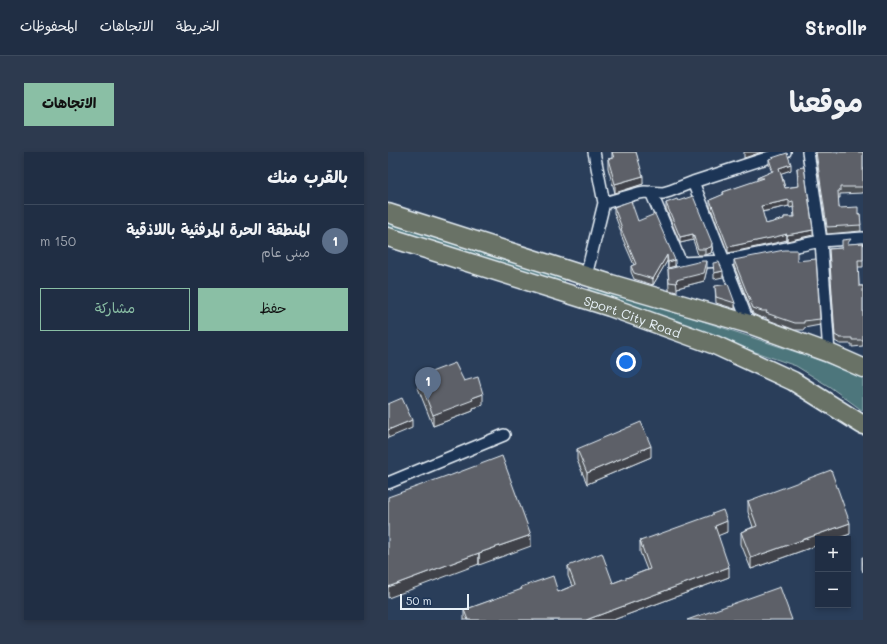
<!DOCTYPE html>
<html lang="ar">
<head>
<meta charset="utf-8">
<style>
  :root { --surface:#202e44; --page:#2d3a4f; --text:#f1f3f6; --muted:#a2a8b2; --line:#3d4a5d; --accent:#8abfa5 }
  body { margin:0; font-family:Mali,"Playpen Sans Arabic",sans-serif; background:var(--page); color:var(--text); direction:rtl }
  .controls { position:absolute; right:12px; bottom:12px; display:grid; overflow:hidden; border-radius:0px; box-shadow:0 2px 6px #0003 }
  .controls button { width:36px; height:36px; display:grid; place-items:center; padding:0; border:0; border-bottom:1px solid var(--line); background:var(--surface); color:var(--text); font:20px sans-serif }
  .scale { position:absolute; left:12px; bottom:10px; width:69px; box-sizing:border-box; padding-left:4px; border:2px solid #e8f1f8; border-top:0; font-size:11px; line-height:14px; white-space:nowrap; color:#e8f1f8; -webkit-text-stroke:3px #1d3557; paint-order:stroke }
  .you { position:absolute; left:238px; top:210px; width:14px; height:14px; margin:-10px; border:3px solid #fff; border-radius:50%; background:#1a73e8; box-shadow:0 0 0 6px #1a73e833 }
  .badge { display:grid; place-items:center; width:26px; height:26px; border-radius:50%; background:var(--accent); color:#fff; font-size:13px; font-weight:700 }
  .pin { position:absolute; translate:-50% -33px; filter:drop-shadow(0 1px 2px #0008) }
  .pin::after { content:''; position:absolute; top:21px; width:14px; height:12px; background:inherit; clip-path:polygon(0 0,100% 0,50% 100%) }
  .list { margin:0; padding:0; list-style:none }
  h2 { display:flex; justify-content:space-between; align-items:center; height:52px; margin:0; padding:0 16px; font-size:17px }
  h2 small { font-size:13px; font-weight:400; color:var(--muted) }
  .list li { display:grid; grid-template-columns:26px 1fr auto; gap:12px; align-items:center; box-sizing:border-box; height:72px; padding:0 16px; border-top:1px solid var(--line) }
  .list b { display:block; font-size:15px; white-space:nowrap }
  .list p { margin:0; font-size:13px; white-space:nowrap; color:var(--muted) }
  .list em { font-size:13px; font-style:normal; color:var(--muted) }
  .actions { display:flex; gap:8px; padding:12px 16px }
  .actions a { flex:1; padding:9px 0; border:1px solid var(--accent); border-radius:0px; text-align:center; font-size:14px; color:var(--accent) }
  .actions .main { background:var(--accent); color:#111 }
  .map { position:relative; flex:none; width:475px; height:468px; overflow:hidden; direction:ltr; border-radius:0px }
  header { display:flex; align-items:center; gap:24px; box-sizing:border-box; height:56px; padding:0 20px; background:var(--surface); border-bottom:1px solid var(--line) }
  header strong { font-size:19px }
  nav { display:flex; gap:22px; margin-inline-start:auto; font-size:14px }
  .intro { display:flex; align-items:center; justify-content:space-between; box-sizing:border-box; height:96px; padding:0 24px }
  h1 { margin:0; font-size:28px }
  .button { padding:10px 18px; border-radius:0px; background:var(--accent); color:#111; font-size:14px; font-weight:700 }
  main { display:flex; gap:24px; padding:0 24px }
  aside { flex:1; background:var(--surface); border-radius:0px; box-shadow:0 2px 6px #0003 }
  .map>svg:first-child { display:block }
  .green { fill:#4e767b; stroke:#9bb4ba }
  .lines { fill:none; stroke-linecap:round; stroke-linejoin:round }
  .minor-casing { stroke:#e8f1f8; stroke-width:14 }
  .primary-casing { stroke:#e8f1f8; stroke-width:21 }
  .minor { stroke:#1d3557; stroke-width:11 }
  .primary { stroke:#697266; stroke-width:18 }
  .wall { fill:#505359; stroke:#e8f1f8; fill-rule:evenodd }
  .shaded-wall { fill:#414348; stroke:#e8f1f8 }
  .building { fill:#5d6067; stroke:#e8f1f8; fill-rule:evenodd }
  .labels { text-anchor:middle; dominant-baseline:central; stroke-width:3.5; stroke-linejoin:round; paint-order:stroke }
  .street-label { font-size:13px; fill:#e8f1f8; stroke:#1d3557 }
</style>
</head>
<body>
<header>
<strong>Strollr</strong>
<nav><a>الخريطة</a><a>الاتجاهات</a><a>المحفوظات</a></nav>
</header>
<div class="intro"><h1>موقعنا</h1><a class="button">الاتجاهات</a></div>
<main>
<div class="map">
<svg width="475" height="468" viewBox="0 0 475 468">
  <rect width="100%" height="100%" fill="#2a3e5a"/>
  <filter id="ink" filterUnits="userSpaceOnUse"><feTurbulence type="fractalNoise" baseFrequency=".025" numOctaves="2"/><feDisplacementMap in="SourceGraphic" scale="8" xChannelSelector="R" yChannelSelector="G"/><feConvolveMatrix kernelMatrix="1 2 1 2 8 2 1 2 1" color-interpolation-filters="sRGB"/></filter>
  <g filter="url(#ink)">
    <!-- green -->
    <path class="green" d="M0 66 177 126V129L175 131 172 132 0 76Z
      M202 134H209L411 201 460 219 475 226V259L442 235 408 214 205 144C202 141 200 139 202 134Z"/>
    <g class="lines">
      <defs>
        <path id="minor" d="M420 0 433 89 441 201
          M305 30 361 172
          M263 40 293 111 336 109 433 89 475 86
          M216 51 251 41 257 40 275 41 282 39 305 30 397 0
          M198 124 216 51 206 0
          M0 331 116 283"/>
        <g id="primary">
          <path d="M0 61 198 124 223 132 361 172 441 201 475 216"/>
          <path id="s1" d="M0 85 222 155 327 193 405 229 475 273"/>
        </g>
      </defs>
      <!-- minor casing -->
      <use href="#minor" class="minor-casing"/>
      <!-- primary casing -->
      <use href="#primary" class="primary-casing"/>
      <!-- minor -->
      <use href="#minor" class="minor"/>
      <!-- primary -->
      <use href="#primary" class="primary"/>
    </g>
    <!-- wall -->
    <path class="wall" d="M224 0H248L255 32 227 41 220 16V7L224 6Z
      M427 0H475V41L452 42V46H450L451 56 472 62 473 79 439 82Z
      M381 7 403 18 393 21 397 36 410 34 409 16 425 83 399 89V88L387 91 340 101 322 54V48L335 43V40L369 29V26L384 20 381 13ZM401 54 402 56 405 55 406 65H396V67L378 72 374 60Z
      M290 49 324 97 323 101 317 103H310L305 88 292 91 278 57V51Z
      M226 55 250 69 287 114 280 116 279 109 265 133 246 127 243 120V114L246 113 233 83V80L226 61Z
      M475 91V115H470L471 134H475V194L464 195V192H452L447 189 441 97 454 96 463 92Z
      M346 108 409 109 432 167V173L416 176V178H407L378 167V165L374 166 365 162 346 114Z
      M280 117H319L316 129 289 136V140L281 138Z
      M327 134 347 151V157L328 151Z
      M30 225 76 229 95 253 85 256V259L45 274 30 236Z
      M189 297 263 305 199 332 189 308Z
      M360 349 462 382 448 387H430V393L363 417 353 392V380L365 375 360 360Z
      M339 380 330 383 341 425 225 468H76V458L133 438V435L170 440 184 434 180 424V414L225 431 259 418 252 400V389Z
      M474 405H475V420L474 417Z"/>
    <!-- shaded-wall -->
    <path class="shaded-wall" d="M356 0H374L356 6Z
      M403 12V18L391 22V16Z
      M255 24V32L227 41V32Z
      M401 48V54L373 60V54Z
      M425 78V83L399 89V83Z
      M305 82V88L292 91V85Z
      M399 82V88L387 91 340 101V95Z
      M324 91V97L323 101 317 103V97Z
      M279 103V109L265 133V127Z
      M287 108V114L280 116V110Z
      M319 109V117L316 129 289 136 288 128Z
      M335 119V125L326 127V121Z
      M95 242V253L85 256V259L45 274V263L84 246Z
      M24 268V276L0 286V278Z
      M263 294V305L199 332V321Z
      M339 369V380L327 385V374Z
      M462 371V382L448 387H430V393L363 417V406Z
      M143 383V394L91 413V401Z
      M91 401V412L0 446V435Z
      M341 415V425L225 468H198Z"/>
    <!-- building -->
    <path class="building" d="M224 0H248L255 24 227 32 220 7 226 6Z
      M428 0H475V35H452V39H450L451 56 470 55V62H472L473 73 439 75Z
      M399 1 403 12 391 16 397 36 411 34 409 16 416 15 425 78 399 83V82L387 85 340 95 322 48 336 42 335 40 376 26H369L385 19 381 7ZM401 48 402 50 405 49 407 65H396V67L378 72 373 54Z
      M305 44 324 91 323 95 317 97H310L305 82 292 85 278 51 289 47 290 49Z
      M243 49 250 69 267 62 287 108 280 110 279 103 265 127 246 121 243 114 248 112 233 77 234 76 226 55Z
      M463 87 459 92 475 91V108H470L471 134H475V188H464V186H452L447 183 441 97 454 96V88Z
      M396 98H409V109L428 107 432 167 416 169V171H407L378 161 379 159H374L365 156 346 108Z
      M314 109H319L316 121 288 128 289 131 281 130 280 117Z
      M331 110 335 119 326 121 325 111Z
      M340 132 347 151 328 145 327 134Z
      M67 211 76 229 90 225 95 242 84 246 85 248 45 263 30 225Z
      M14 246 24 268 0 278V252Z
      M253 270 263 294 199 321 189 297Z
      M114 304 143 383 91 401 0 435V345L61 323V324Z
      M443 318 462 371 363 406 353 380 369 374 360 349Z
      M335 358 339 369 327 374 341 415 198 468H80L76 458 134 437 133 435 165 424 170 440 187 433 180 414 214 401 225 431 262 417 252 389 324 363V362Z
      M392 435 404 468H299Z"/>
  </g>
  <g class="labels">
    <!-- street labels -->
    <g class="street-label">
      <text stroke="none"><textPath href="#s1" startOffset="257">Sport City Road</textPath></text>
    </g>
  </g>
</svg>
<div class="controls">
<button>+</button>
<button>−</button>
</div>
<div class="scale">50 m</div>
<div class="you"></div>
<div class="pin badge" style="left:40px;top:248px;background:#5c6f8a">1</div>
</div>
<aside>
<h2>بالقرب منك<small></small></h2>
<ul class="list">
<li><span class="badge" style="background:#5c6f8a">1</span><div><b>المنطقة الحرة المرفئية باللاذقية</b><p>مبنى عام</p></div><em>150 m</em></li>
</ul>
<div class="actions"><a class="main">حفظ</a><a>مشاركة</a></div>
</aside>
</main>
</body>
</html>
